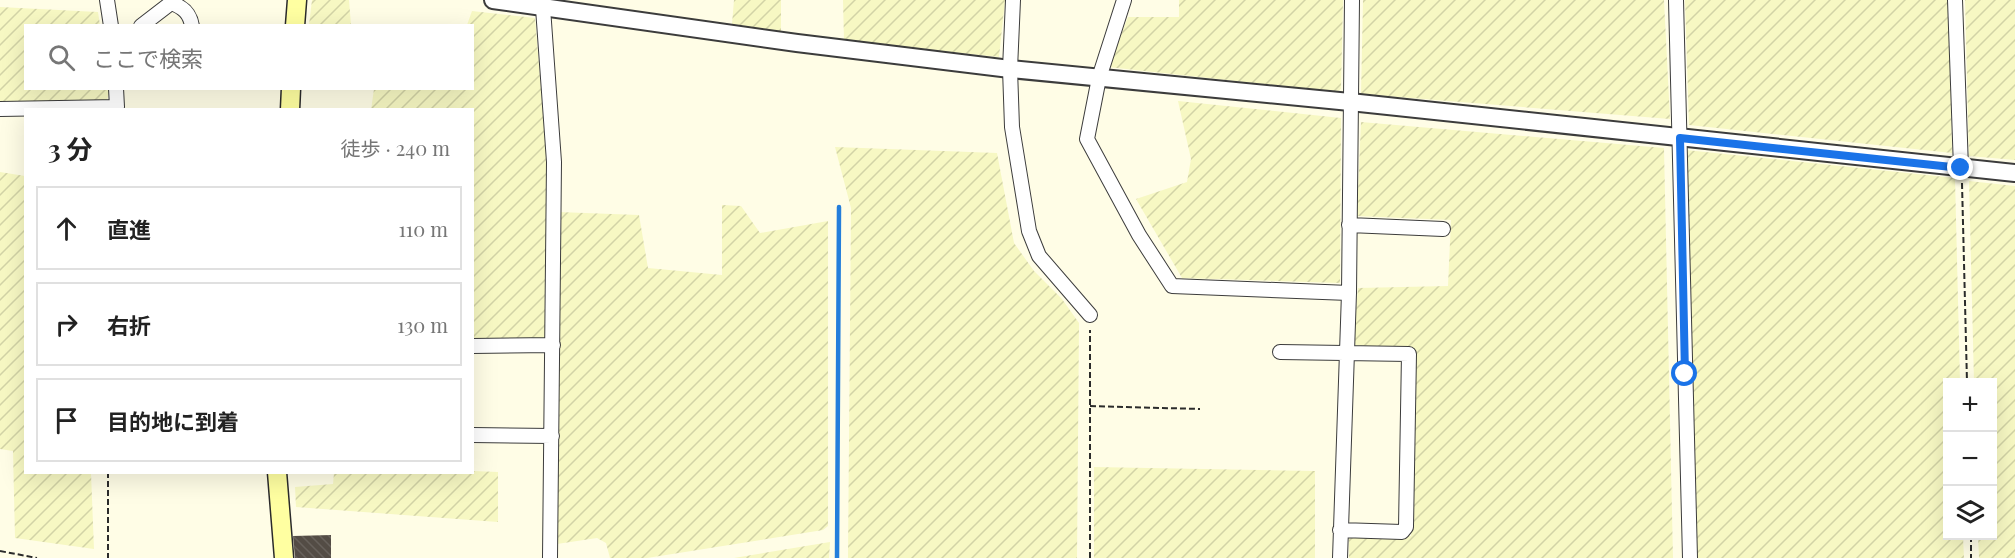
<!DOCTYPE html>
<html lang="ja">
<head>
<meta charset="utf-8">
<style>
  :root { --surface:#fff; --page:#f2f2f2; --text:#222; --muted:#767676; --line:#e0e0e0 }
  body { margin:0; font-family:"Playfair Display","Noto Sans JP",serif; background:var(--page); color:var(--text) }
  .controls { position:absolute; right:18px; bottom:18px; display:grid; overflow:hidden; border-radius:0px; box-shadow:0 6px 24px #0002 }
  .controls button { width:54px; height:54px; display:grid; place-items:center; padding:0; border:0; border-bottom:2px solid var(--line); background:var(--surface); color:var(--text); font:30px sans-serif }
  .stop { position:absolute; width:18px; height:18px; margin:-14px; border:4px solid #1a73e8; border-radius:50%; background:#fff }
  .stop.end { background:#1a73e8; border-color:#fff; box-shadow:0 2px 6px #0008 }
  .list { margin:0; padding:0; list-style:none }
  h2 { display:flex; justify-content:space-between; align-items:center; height:78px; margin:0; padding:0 24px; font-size:26px }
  h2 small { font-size:20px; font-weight:400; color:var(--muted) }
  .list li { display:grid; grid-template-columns:39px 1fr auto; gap:18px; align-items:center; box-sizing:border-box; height:84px; margin:0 12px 12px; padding:0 12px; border:2px solid var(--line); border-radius:0px }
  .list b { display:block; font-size:22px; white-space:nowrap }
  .list em { font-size:20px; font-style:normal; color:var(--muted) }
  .icon { flex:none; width:33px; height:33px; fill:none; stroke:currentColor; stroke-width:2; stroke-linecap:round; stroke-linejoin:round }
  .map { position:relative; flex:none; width:2015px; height:558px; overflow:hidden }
  .search { position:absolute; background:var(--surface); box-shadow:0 6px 24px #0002; left:24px; top:24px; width:450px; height:66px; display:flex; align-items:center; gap:15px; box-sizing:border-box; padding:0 21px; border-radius:0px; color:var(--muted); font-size:22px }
  .panel { position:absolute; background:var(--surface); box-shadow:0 6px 24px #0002; left:24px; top:108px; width:450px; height:366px; border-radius:0px }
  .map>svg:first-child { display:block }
  .farmland { fill:url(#farmland-furrows) }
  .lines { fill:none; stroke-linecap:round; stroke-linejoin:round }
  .stream { stroke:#247edb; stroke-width:4.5 }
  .building { fill:url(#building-back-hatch) }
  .minor-casing { stroke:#3c3c3c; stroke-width:16 }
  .tertiary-casing { stroke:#3c3c3c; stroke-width:20 }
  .secondary-casing { stroke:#2b2b2b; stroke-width:21 }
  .path { stroke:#2b2b2b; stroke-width:2; stroke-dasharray:6 3; stroke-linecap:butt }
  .minor { stroke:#fff; stroke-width:14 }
  .tertiary { stroke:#fff; stroke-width:16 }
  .secondary { stroke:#ffffa1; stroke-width:18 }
  .route { stroke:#1a73e8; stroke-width:8 }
</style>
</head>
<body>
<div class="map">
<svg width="2015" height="558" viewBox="0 0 2015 558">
  <defs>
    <pattern id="farmland-furrows" width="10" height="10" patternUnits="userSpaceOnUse" patternTransform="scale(1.5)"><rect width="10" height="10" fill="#f7f8c3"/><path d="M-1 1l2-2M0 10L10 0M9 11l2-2" fill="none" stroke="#d2d3a6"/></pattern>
    <pattern id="building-back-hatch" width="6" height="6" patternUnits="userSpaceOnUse" patternTransform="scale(1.5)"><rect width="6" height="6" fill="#534c45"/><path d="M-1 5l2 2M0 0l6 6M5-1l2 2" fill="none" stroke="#67615b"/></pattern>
  </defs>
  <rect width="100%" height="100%" fill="#fffde6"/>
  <!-- farmland -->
  <path class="farmland" d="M312 0H349L351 25H309Z
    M734 0H781V32L732 24Z
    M843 0H1005L999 57 844 41Z
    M1179 0H1343L1341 89 1337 92 1108 67 1128 17H1179Z
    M1363 0H1664L1670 119 1361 94Z
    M1685 0H1949L1952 153 1689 125Z
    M1965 0H2015V160L1969 156Z
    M0 7 98 12 100 25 26 26V88L110 89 107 100 0 104Z
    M472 11 535 18 549 183 547 340H473L472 110H371L374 89 472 88V26L467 25Z
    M1178 101 1341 118 1340 283 1182 278 1136 199 1187 182 1191 159Z
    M1361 122 1664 148 1673 558H1349V537L1411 536 1415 349 1353 345 1358 288 1448 286 1451 220 1357 216Z
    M835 147 997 153 1014 243 1034 271 1062 299 1079 323 1077 558H848L851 208Z
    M1686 150 1955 178 1960 382H1948V536H1963L1964 558H1696Z
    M0 172 25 176 26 472 91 473 94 549 15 538 13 451 0 449Z
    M1969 181 2015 186V558H1979L1978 536H1992V382H1974Z
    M722 205 741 206 760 233 828 221V526L823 530 647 558H610L606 543 597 538 557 544 558 212 639 215 648 268 722 275Z
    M1094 467 1315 471V558H1094Z
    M473 471 498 472V522L296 507 295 487 333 484 334 473 472 472Z
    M830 542 829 558H734Z"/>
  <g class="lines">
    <!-- stream -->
    <path class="stream" d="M837 558 839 207"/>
  </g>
  <!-- building -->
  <path class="building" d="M331 535V558H295L293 536Z"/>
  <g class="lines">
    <defs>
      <path id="minor" d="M107 0 111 26
        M1013 0 1010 69 1012 127 1029 231 1039 256 1090 315
        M1124 0 1099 78 1087 139 1139 235 1172 286 1349 293
        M1676 0 1690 558
        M1955 0 1961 168
        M543 8 554 162 550 558
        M141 26 171 3C183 7 190 13 192 26
        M0 109 117 107 116 88
        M1349 225 1443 229
        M472 346 553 345
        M1280 352 1409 354 1406 527 1402 532 1340 530
        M472 435 552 436
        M1340 558 1349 293 1352 0"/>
      <path id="tertiary" d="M493 0 797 43 1010 69 1350 102 2015 173"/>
      <path id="secondary" d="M295 26 297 0
        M290 110 291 88
        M277 472 284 558"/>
    </defs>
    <!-- minor casing -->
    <use href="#minor" class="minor-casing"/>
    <!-- tertiary casing -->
    <use href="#tertiary" class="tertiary-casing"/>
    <!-- secondary casing -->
    <use href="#secondary" class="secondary-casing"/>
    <!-- path -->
    <path class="path" d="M1962 183 1967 382
      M1090 406 1200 409
      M108 472V558
      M1971 536V558
      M0 551 37 558
      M1090 558V330"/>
    <!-- minor -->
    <use href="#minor" class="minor"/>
    <!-- tertiary -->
    <use href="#tertiary" class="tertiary"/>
    <!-- secondary -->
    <use href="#secondary" class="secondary"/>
  </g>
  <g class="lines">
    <!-- route -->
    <path class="route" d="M1685 374 1680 138 1961 168"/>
  </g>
</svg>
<div class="controls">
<button>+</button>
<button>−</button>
<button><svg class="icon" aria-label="layers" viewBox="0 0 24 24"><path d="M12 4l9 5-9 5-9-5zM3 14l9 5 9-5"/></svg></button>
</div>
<div class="stop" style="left:1685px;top:374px"></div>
<div class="stop end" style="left:1961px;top:168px"></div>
<div class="search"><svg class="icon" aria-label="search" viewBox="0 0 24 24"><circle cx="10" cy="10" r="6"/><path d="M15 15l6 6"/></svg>ここで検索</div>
<section class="panel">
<h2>3 分<small>徒歩 · 240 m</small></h2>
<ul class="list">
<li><svg class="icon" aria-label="ahead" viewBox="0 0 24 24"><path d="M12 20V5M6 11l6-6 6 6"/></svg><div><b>直進</b></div><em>110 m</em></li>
<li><svg class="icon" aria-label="right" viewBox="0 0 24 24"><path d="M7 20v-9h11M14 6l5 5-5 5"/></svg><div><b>右折</b></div><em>130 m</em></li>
<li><svg class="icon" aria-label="arrive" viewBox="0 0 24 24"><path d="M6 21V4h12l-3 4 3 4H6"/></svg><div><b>目的地に到着</b></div></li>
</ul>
</section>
</div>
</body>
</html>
